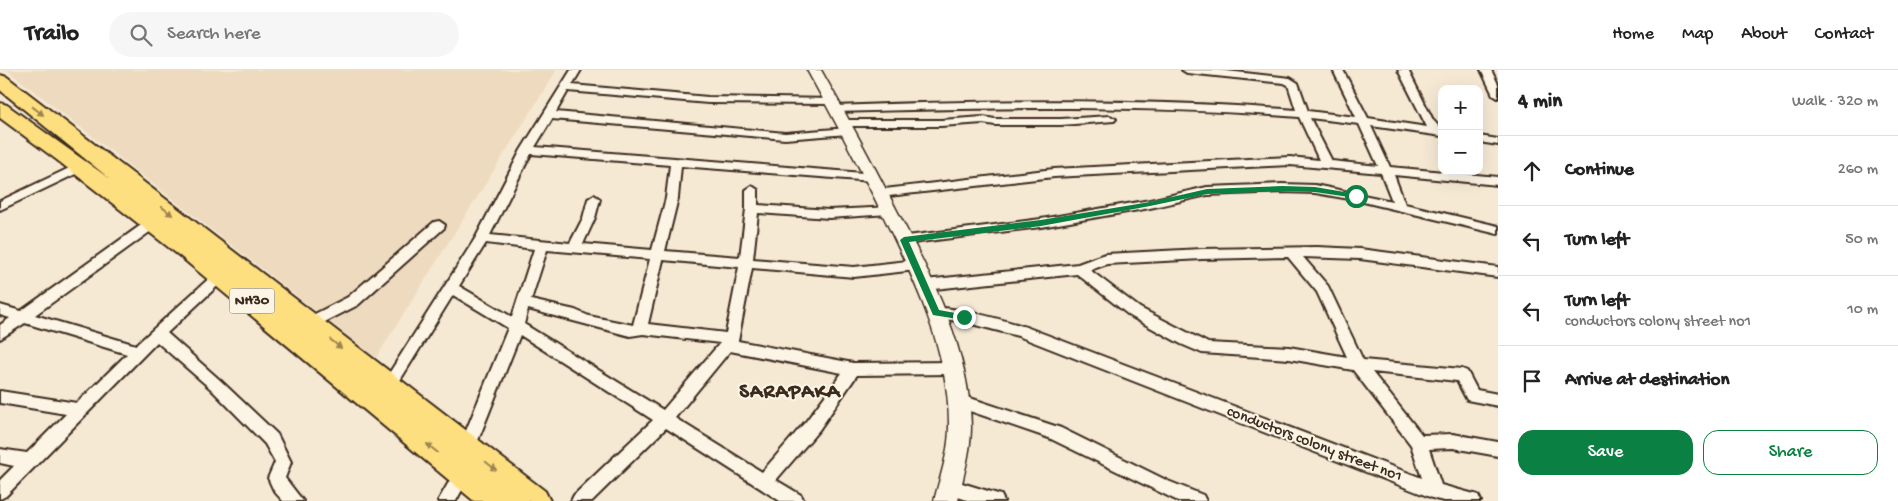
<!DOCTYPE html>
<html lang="en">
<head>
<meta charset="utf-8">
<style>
  :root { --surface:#fff; --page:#f6f6f6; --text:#222; --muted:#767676; --line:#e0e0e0; --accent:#0b8043 }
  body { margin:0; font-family:"Gochi Hand",sans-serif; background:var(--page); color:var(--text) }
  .controls { position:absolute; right:15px; top:15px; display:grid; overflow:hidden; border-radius:10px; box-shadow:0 5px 20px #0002 }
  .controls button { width:45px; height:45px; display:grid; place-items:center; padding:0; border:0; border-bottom:1px solid var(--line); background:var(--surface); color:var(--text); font:25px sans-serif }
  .stop { position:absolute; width:15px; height:15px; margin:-11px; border:4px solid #0b8043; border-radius:50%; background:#fff }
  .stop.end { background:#0b8043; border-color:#fff; box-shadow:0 1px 5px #0008 }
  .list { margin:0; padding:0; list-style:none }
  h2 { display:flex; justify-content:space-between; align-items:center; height:65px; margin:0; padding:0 20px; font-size:21px }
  h2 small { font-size:16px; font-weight:400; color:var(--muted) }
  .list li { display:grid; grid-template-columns:32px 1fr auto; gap:15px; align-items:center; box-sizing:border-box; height:70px; padding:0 20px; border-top:1px solid var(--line) }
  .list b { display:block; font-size:19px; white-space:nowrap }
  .list p { margin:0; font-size:16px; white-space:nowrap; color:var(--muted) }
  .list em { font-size:16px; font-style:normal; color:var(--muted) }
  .actions { display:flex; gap:10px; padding:15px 20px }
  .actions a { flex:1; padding:11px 0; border:1px solid var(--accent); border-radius:15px; text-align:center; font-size:18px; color:var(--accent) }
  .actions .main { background:var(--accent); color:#fff }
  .icon { flex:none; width:28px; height:28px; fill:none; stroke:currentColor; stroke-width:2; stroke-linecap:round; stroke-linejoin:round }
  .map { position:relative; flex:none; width:1498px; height:431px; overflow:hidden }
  header { display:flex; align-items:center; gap:30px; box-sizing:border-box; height:70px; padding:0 25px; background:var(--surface); border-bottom:1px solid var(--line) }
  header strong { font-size:24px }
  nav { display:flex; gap:28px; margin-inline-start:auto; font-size:18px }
  .search { width:350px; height:45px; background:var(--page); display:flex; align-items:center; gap:12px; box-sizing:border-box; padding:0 18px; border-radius:28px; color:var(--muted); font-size:19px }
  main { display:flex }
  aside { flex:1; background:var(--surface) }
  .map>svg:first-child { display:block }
  .built { fill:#eedbbf }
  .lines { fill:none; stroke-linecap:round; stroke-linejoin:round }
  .street-casing { stroke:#3b2a1e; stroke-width:4 }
  .secondary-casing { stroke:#3b2a1e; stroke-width:3 }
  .highway-casing { stroke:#3b2a1e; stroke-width:4 }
  .street { fill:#fcf5e5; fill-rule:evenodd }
  .secondary { fill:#fcf5e5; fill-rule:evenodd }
  .highway { fill:#fedf80; fill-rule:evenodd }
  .oneway { fill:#9c844f }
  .route { fill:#0b8043 }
  .labels { text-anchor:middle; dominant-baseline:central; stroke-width:4; stroke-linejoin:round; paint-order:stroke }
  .shield { fill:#fcf5e5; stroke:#75675a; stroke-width:1 }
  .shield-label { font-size:15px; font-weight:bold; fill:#3b2a1e }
  .street-label { font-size:16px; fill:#3b2a1e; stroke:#fcf5e5 }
  .district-label { font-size:21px; font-weight:bold; letter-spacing:1px; fill:#3b2a1e; stroke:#fcf5e5 }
</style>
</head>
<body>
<header>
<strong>Trailo</strong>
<div class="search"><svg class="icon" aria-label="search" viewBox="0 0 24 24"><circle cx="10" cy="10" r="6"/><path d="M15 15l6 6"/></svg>Search here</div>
<nav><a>Home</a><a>Map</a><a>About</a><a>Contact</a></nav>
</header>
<main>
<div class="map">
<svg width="1498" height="431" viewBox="0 0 1498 431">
  <rect width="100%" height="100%" fill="#f6e9d4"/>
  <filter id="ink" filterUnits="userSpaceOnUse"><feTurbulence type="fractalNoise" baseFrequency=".02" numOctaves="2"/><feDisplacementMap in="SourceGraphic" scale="10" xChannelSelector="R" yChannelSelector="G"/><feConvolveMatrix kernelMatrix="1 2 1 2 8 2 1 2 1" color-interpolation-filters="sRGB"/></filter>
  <g filter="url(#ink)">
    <!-- built -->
    <path class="built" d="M7 0H557L376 288Z"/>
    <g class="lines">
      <defs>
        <path id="street" d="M571 0H581L572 15 708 27 836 29 837 31 836 33 832 34 708 33 568 21 556 42 785 63 848 58 854 61 848 64 785 69 552 49 535 77 876 104 878 107 872 111 681 96 678 128 665 181 740 187 746 139V120L752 116 758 120V135L829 140 893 137 895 140 893 143 889 144 829 148 758 143 753 189 854 197 916 190 921 192 923 195 921 198 916 200 854 207 752 198 738 271 853 293 952 292 957 294 960 298 957 302 952 304 857 305 819 360 776 410 801 425 804 431H780L666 358 592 431H571L574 425 653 350 520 265 473 383 467 385 461 383 459 378 508 258 453 225 394 320 389 322 384 320 381 316 476 167 521 80ZM531 84 670 95 666 128 652 180 583 174 595 148 600 129 594 125 588 129 583 148 570 173 490 165ZM486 173 534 179 512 247 459 216ZM547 180 650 189 633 255 589 246 575 240 531 230ZM663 190 739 197 726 263 648 254ZM528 239 630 266 643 264 720 273 663 340 524 254ZM730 281 842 303 807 350 762 402 675 348Z
          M1182 0H1218L1290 8 1298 13 1308 41 1356 47 1333 0H1343L1368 48 1427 57 1398 0H1408L1433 50 1442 60V66L1371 56 1390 97 1498 107V115L1394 105 1405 134 1498 156V164L1355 130 1315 123 1282 122 1207 125 1150 138 1041 157 904 174 899 173 897 170 899 167 1041 149 1150 130 1207 117 1282 114 1315 115 1392 131 1381 103 1290 95 1054 107 880 127 876 126 874 123 876 120 1054 99 1290 87 1319 90 1299 47C1145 35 991 37 836 42L831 39 836 36C990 30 1143 28 1296 40L1288 15 1284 13 1187 3ZM1310 48 1359 54 1378 96 1332 91Z
          M1481 0H1491L1498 14V28L1493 25Z
          M1110 46 1116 49 1114 51 1061 55H995L983 53 941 56H844L838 53 844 50H941L983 47 995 49H1061Z
          M1479 66 1498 69V75L1479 72Z
          M82 92 88 96 86 99 0 140V131Z
          M153 149 159 153 158 156 35 245 136 275 215 203H225L227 206 225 209 167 263 221 311 277 364 291 392 285 408 303 431H283L274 421 268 408 275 392 265 374 211 319 157 272 6 426 0 429V410L14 396 0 393V379L27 383 66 344 0 333V321L77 333 127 284 25 253 0 269V255L10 248 0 245V235L21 241 148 150Z
          M439 151 445 155 444 158 358 235 315 257 310 258 305 257 303 253 305 249 348 227 434 152Z
          M1317 177 1360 179 1498 197V207L1360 189 1303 187 1328 216 1363 290 1462 299 1467 301 1477 320 1498 324V336L1467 330 1457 311 1372 302 1422 365 1453 364 1498 372V386L1453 378 1429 379 1441 415 1478 425 1481 431H1444L1435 429 1018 266 964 252 931 247 929 243 931 239C948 234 1007 251 1026 257L1422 408 1411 375 1353 300 1289 289 1202 283 1181 274 1130 246 1077 204 925 220 920 218 918 215 920 212 925 210 1078 194 1105 184 1202 179ZM1288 187 1317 222 1347 287 1289 277 1208 273 1140 238 1090 200 1107 194 1202 189Z
          M958 324 1061 358 1168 411 1203 425 1206 431H1178L1049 368 952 335 950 330 952 325Z
          M463 396 469 398 471 403 456 431H438L457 398Z
          M949 409 1001 425 1004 431H970L943 422 940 417 943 412Z"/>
        <path id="secondary" d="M807 0H821C846 44 870 88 893 133 929 202 970 277 971 357 971 382 963 407 958 431H934C940 407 949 382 949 357 950 277 910 201 876 131 854 87 831 43 807 0Z"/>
        <path id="highway" d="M0 5 7 7 545 421 550 431H474L181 187 57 90 0 48V33L7 35 110 109 0 20Z"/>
      </defs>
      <!-- street casing -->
      <use href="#street" class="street-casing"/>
      <!-- secondary casing -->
      <use href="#secondary" class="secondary-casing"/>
      <!-- highway casing -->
      <use href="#highway" class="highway-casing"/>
      <!-- street -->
      <use href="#street" class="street"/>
      <!-- secondary -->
      <use href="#secondary" class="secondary"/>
      <!-- highway -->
      <use href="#highway" class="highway"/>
    </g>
    <!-- one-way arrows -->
    <defs><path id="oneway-solid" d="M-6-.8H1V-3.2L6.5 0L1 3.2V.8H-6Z" transform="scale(1.25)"/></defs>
    <g class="oneway">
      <use href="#oneway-solid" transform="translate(38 41) rotate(38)"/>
      <use href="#oneway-solid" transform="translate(167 141) rotate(38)"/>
      <use href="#oneway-solid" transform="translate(336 274) rotate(38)"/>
      <use href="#oneway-solid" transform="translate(432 378) rotate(-141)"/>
      <use href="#oneway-solid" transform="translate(491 396) rotate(39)"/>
    </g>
  </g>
  <!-- route -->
  <path class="route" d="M1282 116 1315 117 1356 124 1359 126 1356 128 1315 122 1282 121 1207 124 1150 136 1041 156 909 172 939 240 966 245 968 247 964 250 933 245 900 170 904 167 1041 150 1150 132 1207 119Z"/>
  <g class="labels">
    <!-- shield labels -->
    <rect class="shield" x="229.5" y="218.5" width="45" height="25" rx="4"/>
    <g class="shield-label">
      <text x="252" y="231">NH30</text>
    </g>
    <!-- street labels -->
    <g class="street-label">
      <text transform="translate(1314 375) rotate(21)">conductors colony street no1</text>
    </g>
    <!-- district labels -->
    <g class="district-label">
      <text x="790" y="323">SARAPAKA</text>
    </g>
  </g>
</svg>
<div class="controls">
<button>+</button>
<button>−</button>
</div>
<div class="stop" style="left:1356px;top:126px"></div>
<div class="stop end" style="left:964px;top:247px"></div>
</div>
<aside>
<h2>4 min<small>Walk · 320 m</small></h2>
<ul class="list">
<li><svg class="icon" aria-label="ahead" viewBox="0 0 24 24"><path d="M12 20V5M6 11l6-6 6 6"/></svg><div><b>Continue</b></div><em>260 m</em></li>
<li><svg class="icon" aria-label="left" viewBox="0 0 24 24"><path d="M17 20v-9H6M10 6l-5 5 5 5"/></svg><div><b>Turn left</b></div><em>50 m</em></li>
<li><svg class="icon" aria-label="left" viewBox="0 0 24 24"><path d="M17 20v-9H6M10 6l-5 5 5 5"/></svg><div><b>Turn left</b><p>conductors colony street no1</p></div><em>10 m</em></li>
<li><svg class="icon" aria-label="arrive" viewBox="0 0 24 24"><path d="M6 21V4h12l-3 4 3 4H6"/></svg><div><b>Arrive at destination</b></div></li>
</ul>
<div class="actions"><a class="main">Save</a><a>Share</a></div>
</aside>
</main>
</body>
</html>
